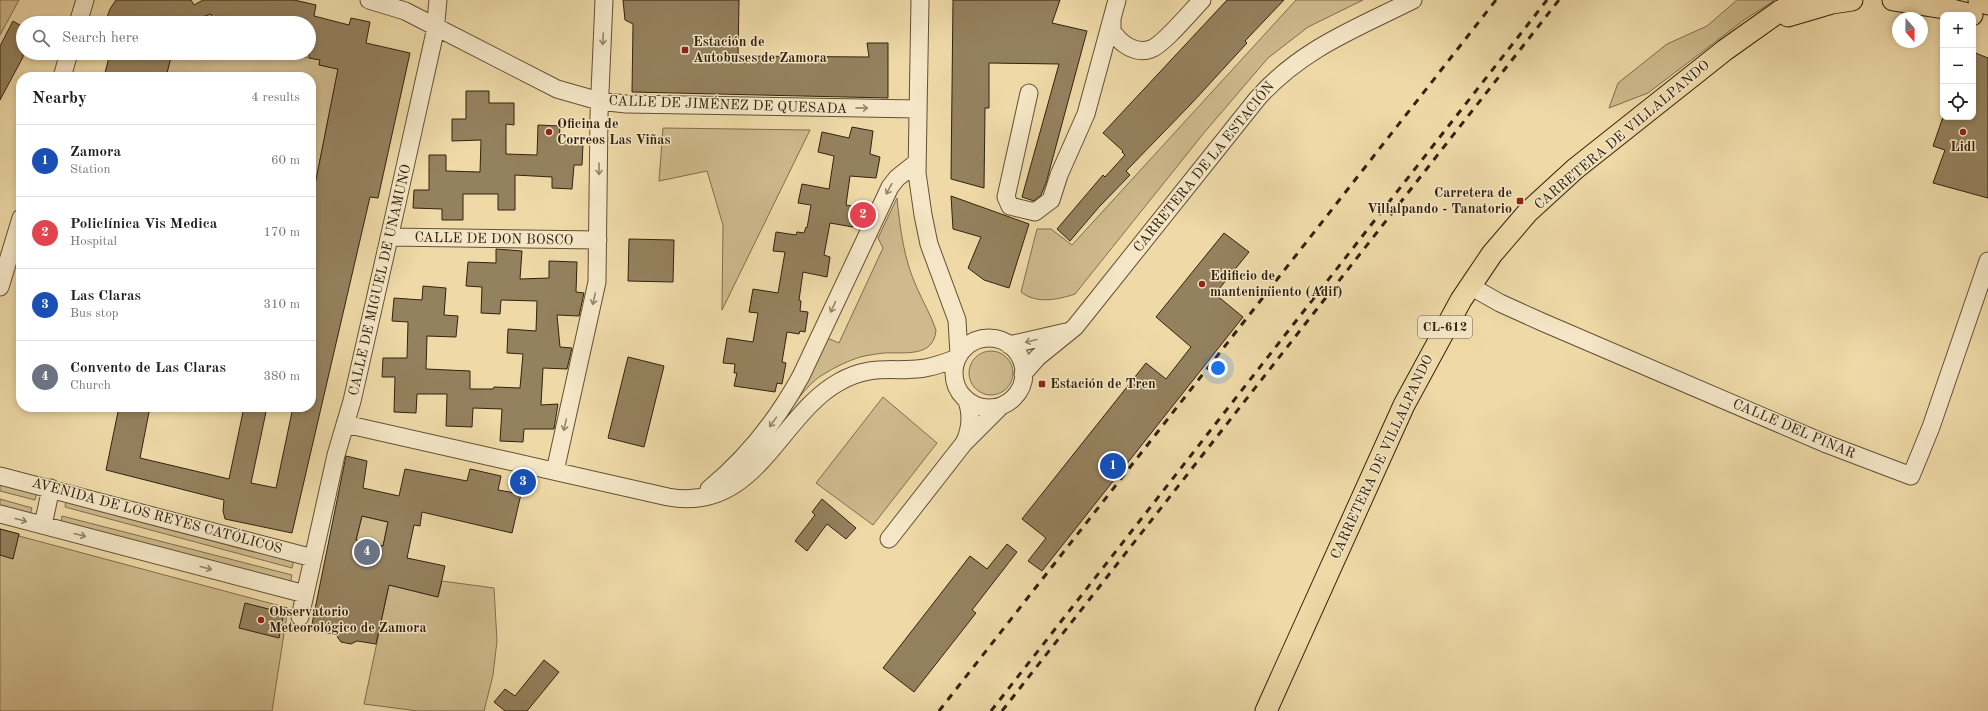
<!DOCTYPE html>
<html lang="en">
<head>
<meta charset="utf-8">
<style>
  :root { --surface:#fff; --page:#f6f6f6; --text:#202124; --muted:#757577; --line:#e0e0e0; --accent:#0f766e }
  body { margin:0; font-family:"Old Standard TT",serif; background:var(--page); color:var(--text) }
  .controls { position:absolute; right:12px; top:12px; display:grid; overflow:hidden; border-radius:8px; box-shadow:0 2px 6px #0003 }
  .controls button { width:36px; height:36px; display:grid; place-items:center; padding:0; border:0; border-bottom:1px solid var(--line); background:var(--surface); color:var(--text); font:20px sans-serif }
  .compass { position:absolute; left:1892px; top:12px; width:36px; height:36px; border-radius:50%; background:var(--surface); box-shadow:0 2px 6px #0003; rotate:160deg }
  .you { position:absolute; left:1218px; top:368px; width:14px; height:14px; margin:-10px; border:3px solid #fff; border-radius:50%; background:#1a73e8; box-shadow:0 0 0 6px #1a73e833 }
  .badge { display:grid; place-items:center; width:26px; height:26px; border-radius:50%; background:var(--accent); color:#fff; font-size:13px; font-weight:700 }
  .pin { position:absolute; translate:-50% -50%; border:2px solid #fff; box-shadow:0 1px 4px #0006 }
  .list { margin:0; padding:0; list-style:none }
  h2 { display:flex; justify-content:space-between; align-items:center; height:52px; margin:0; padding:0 16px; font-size:17px }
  h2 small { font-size:13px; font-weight:400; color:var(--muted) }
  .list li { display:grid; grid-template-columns:26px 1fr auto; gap:12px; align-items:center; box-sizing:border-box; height:72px; padding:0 16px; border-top:1px solid var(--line) }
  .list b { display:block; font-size:15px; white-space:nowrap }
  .list p { margin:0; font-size:13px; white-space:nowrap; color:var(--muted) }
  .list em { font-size:13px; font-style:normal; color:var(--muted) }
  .icon { flex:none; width:22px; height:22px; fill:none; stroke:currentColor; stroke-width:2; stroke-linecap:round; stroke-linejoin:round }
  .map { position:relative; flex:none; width:1988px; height:711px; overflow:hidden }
  .search { position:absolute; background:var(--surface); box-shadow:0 2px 6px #0003; left:16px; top:16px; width:300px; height:44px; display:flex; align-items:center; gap:10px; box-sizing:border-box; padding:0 14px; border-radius:22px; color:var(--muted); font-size:15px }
  .panel { position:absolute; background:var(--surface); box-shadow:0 2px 6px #0003; left:16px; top:72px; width:300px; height:340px; border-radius:16px }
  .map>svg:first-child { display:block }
  .green { fill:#ceba8d; stroke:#806e4e }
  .building { fill:#94815e; stroke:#33220e; fill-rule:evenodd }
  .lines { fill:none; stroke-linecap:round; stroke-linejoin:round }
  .minor-casing { stroke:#625034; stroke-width:19 }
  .major-casing { stroke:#33220e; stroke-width:23 }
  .minor { stroke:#f4e6c6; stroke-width:17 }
  .major { stroke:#eed9a7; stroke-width:21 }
  .rail { stroke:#33220e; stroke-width:3; stroke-dasharray:7 7; stroke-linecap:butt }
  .oneway { stroke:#94846a }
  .poi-dot { fill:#8f2418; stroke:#f4e6c6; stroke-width:1.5 }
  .labels { text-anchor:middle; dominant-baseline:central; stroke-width:3; stroke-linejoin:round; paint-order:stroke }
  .shield { fill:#f4e6c6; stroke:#6d5d45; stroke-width:1 }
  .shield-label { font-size:13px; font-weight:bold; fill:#33220e }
  .poi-label { font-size:14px; font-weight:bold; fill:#33220e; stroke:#f4e6c6; text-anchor:start }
  .street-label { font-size:14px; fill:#33220e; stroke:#f4e6c6 }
</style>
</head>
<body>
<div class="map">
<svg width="1988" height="711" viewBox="0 0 1988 711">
  <rect width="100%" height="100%" fill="#eed9a7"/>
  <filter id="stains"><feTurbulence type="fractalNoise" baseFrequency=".005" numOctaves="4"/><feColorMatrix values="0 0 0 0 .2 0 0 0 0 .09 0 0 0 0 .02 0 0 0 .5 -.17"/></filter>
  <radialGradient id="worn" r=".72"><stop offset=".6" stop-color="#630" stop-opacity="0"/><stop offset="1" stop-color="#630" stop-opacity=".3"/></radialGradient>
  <!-- green -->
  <path class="green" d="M0 0H19L0 35Z
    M1296 0H1363L1308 27 1268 58 1203 134 1075 294C1057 300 1036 304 1021 292L1037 229H1051L1072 245Z
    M1737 0H1775L1744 20 1648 93 1609 108 1618 83 1667 44 1707 26Z
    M211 13 215 23H188L186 17Z
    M176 53H287L320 60 319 65 338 69 311 205V77H166L171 56Z
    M663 128 810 130 722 310 723 225 707 171 659 181Z
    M897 198C900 229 904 260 917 288 923 302 931 315 936 330 934 358 904 352 884 353 877 354 868 355 860 357 848 361 835 367 824 374 807 383 791 409 779 424L827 338 839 343 883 248 878 238Z
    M969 373a22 22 0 1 1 44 0a22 22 0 1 1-44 0Z
    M883 397 937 443 873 525 816 483Z
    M0 482 37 492 35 500 0 491Z
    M0 499 32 508 30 515 0 507Z
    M66 499 294 560 292 568 65 507Z
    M62 516 292 575 290 585 61 524Z
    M362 516 388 522 383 546 356 540Z
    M0 529 19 534V536L288 608 272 711H0Z
    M442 581 494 588 497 641 493 675 484 711H418L364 704 389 585 438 597Z"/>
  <!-- building -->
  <path class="building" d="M116 0H191L194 5 203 0H294L316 5 314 16 349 25 351 18 370 22 366 43 410 53 378 198 370 197 292 533 225 519 223 511 224 500 106 470 119 407H150L140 458 229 479 244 407H267L251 483 276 488 293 407H311V205L338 69 319 65 320 60 309 58V23H214L211 14 184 23H105L110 9Z
    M623 0H739L738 56 869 57 867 43H888V98L632 92 633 24 625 20Z
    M953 0H1060L1052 23 1087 31 1046 183 1041 195 1034 201 1022 197 1059 64 989 63V108H985L984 188 951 179Z
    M1227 0H1284L1245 41 1247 43 1191 104 1126 171 1130 175 1099 207 1070 241 1057 229 1103 175 1105 177 1125 155 1122 152 1123 151 1103 133Z
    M13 21 23 27V57L0 100V46Z
    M1973 52 1988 58V198L1933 183 1945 150 1933 146 1943 117H1973Z
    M110 53H172L166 77H104Z
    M466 91H489V103H514V125L506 124V154L537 155 538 125 560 126 559 143 583 144 582 165H574L572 189 552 188V177L515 175V210H498V194H463V220H442V209L413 208 414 190H429V155H446V171L480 172 481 140 452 141V119H466Z
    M852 127 873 131 870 154 880 157 876 178 850 176 846 205 857 207 853 227 830 223 824 255 830 257 827 277 803 272 799 300 801 301 800 311 808 312 805 332 800 331 799 334 787 332 782 362 786 363 782 384 777 383 775 392 734 386 737 373H734L735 364 723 363 727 338 753 342 758 313 749 312 753 289 778 293 785 252 773 251 776 232 796 235 797 232 804 233 806 227 807 228 811 205 798 203 802 184 829 189 834 156 818 152 822 132 849 138Z
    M951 196 1029 224 1009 288 984 280 968 268 981 237 953 229Z
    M1224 233 1249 252 1215 294 1243 317 1042 571 1028 561 1046 538 1022 519 1146 363 1166 379 1191 347 1156 317Z
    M629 239 674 240 673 282 628 281Z
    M496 249 522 251 520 279 549 278V261L577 262 576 292 584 293 579 316 557 315 560 347 572 348 567 369 543 368 541 405 558 404 554 429H524L523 442 500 441 502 409 473 408 472 427 446 426 447 394H417L416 413 394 412 395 377H382L383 358H407L408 322 392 321 394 298 422 300 423 286 446 288 444 315 458 316 456 337 427 336 426 369 470 371V389H493L494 387 520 388 523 354 507 353 508 329 536 331 537 301 501 300 500 314 481 313 482 287 466 286 468 262 496 263Z
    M628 357 664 366 644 447 608 438Z
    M346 456 367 461 363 488 399 496 405 469 467 481 470 469 501 476 498 490 521 494 512 533 422 512 420 526 414 525 407 558 445 566 438 597 389 585 376 644 357 641 351 644 341 642 336 635 311 629ZM362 516 388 522 383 546 356 540Z
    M822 499 856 528 846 539 827 524 807 551 795 541 815 515 812 512Z
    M0 529 19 534 13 559 0 555Z
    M1007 544 1017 552 972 610 976 613 914 692 883 668 970 556 987 569Z
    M245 603 284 613 279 638 239 628Z
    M544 660 559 672 527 711H505L494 702 505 689 515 696Z"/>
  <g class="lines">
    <defs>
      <path id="minor" d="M369 0 405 11 557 89 599 101 626 104 917 109
        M920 0 917 173 923 215 929 244 957 320 959 355
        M1112 20V31C1120 43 1135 55 1151 49 1163 45 1192 10 1202 0
        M78 23 85 0
        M62 77 69 53
        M1029 93 1006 197 1010 206 1035 212 1051 200 1059 175 1086 114 1117 0
        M389 237 598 240
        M1470 286 1500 303 1542 322 1824 443 1911 476 1931 427 1988 261
        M0 287 21 218
        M954 373a35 35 0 1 1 70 0a35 35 0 1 1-70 0Z
        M1009 345 1066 332
        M1023 374 1038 357 1075 327 1257 99C1301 49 1355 29 1413 0
        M345 424 668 497C757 513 778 416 839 382 872 363 893 373 925 368 936 366 947 362 957 358
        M964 443C971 430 972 412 966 399
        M555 471 597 282 599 115 604 0
        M0 476 313 558
        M709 489C748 457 777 420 801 376L890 187 897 178 916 163
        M0 514 305 594
        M43 525 51 488
        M889 539 964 443 1001 406
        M300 617 336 455 352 401 397 203 435 32 438 0"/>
      <path id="major" d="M1893 0 1944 8 1972 15
        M1979 0 1988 4
        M1788 16 1832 3 1852 0
        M1266 711 1404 405 1461 300 1492 254 1528 212 1575 169 1725 50 1780 11 1803 0"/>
    </defs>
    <!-- minor casing -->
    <use href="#minor" class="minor-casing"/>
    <!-- major casing -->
    <use href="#major" class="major-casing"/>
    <!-- minor -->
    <use href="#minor" class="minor"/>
    <!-- major -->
    <use href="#major" class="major"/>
    <!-- rail -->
    <path class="rail" d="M939 711 1496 0
      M991 711 1547 0
      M1002 711 1559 0"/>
  </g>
  <!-- one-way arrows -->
  <defs><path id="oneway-shaft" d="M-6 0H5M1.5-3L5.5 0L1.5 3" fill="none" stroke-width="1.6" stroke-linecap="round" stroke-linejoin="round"/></defs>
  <g class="oneway">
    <use href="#oneway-shaft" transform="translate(603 39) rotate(93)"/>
    <use href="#oneway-shaft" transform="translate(862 108) rotate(1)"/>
    <use href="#oneway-shaft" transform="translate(599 169) rotate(90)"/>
    <use href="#oneway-shaft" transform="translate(889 189) rotate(118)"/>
    <use href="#oneway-shaft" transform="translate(594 299) rotate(103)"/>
    <use href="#oneway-shaft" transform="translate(833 307) rotate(115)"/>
    <use href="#oneway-shaft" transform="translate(1031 341) rotate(166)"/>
    <use href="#oneway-shaft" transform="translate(773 422) rotate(126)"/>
    <use href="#oneway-shaft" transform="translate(565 425) rotate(103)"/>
    <use href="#oneway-shaft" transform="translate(21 520) rotate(15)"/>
    <use href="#oneway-shaft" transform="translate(80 535) rotate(15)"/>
    <use href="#oneway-shaft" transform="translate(206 568) rotate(15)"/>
  </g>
  <!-- markers -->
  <g class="poi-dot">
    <rect x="681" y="46" width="8" height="8" rx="2"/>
    <circle cx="549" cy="132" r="4"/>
    <circle cx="1963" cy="132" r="4"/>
    <rect x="1516" y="197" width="8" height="8" rx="2"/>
    <circle cx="1202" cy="284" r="4"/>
    <rect x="1038" y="380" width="8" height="8" rx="2"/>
    <circle cx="261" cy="620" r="4"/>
  </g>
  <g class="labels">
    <!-- shield labels -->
    <rect class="shield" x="1418" y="316" width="54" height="22" rx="3"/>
    <g class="shield-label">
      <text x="1445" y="327">CL-612</text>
    </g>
    <!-- poi labels -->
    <g class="poi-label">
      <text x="693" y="42">Estación de<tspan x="693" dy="16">Autobuses de Zamora</tspan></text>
      <text x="557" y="124">Oficina de<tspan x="557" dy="16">Correos Las Viñas</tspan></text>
      <text x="1963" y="147" text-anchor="middle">Lidl</text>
      <text x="1512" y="193" text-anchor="end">Carretera de<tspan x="1512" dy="16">Villalpando - Tanatorio</tspan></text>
      <text x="1210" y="276">Edificio de<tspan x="1210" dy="16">mantenimiento (Adif)</tspan></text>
      <text x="1050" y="384">Estación de Tren</text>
      <text x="269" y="612">Observatorio<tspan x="269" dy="16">Meteorológico de Zamora</tspan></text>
    </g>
    <!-- street labels -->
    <g class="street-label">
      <text transform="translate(728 105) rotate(2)">CALLE DE JIMÉNEZ DE QUESADA</text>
      <text transform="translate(1622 135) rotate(-40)">CARRETERA DE VILLALPANDO</text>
      <text transform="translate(1204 167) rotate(-51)">CARRETERA DE LA ESTACIÓN</text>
      <text transform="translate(494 239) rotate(1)">CALLE DE DON BOSCO</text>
      <text transform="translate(380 280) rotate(-77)">CALLE DE MIGUEL DE UNAMUNO</text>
      <text transform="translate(1794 429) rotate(23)">CALLE DEL PINAR</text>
      <text transform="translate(1382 457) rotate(-65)">CARRETERA DE VILLALPANDO</text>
      <text transform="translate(157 516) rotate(15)">AVENIDA DE LOS REYES CATÓLICOS</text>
    </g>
  </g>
  <rect width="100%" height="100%" filter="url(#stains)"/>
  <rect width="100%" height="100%" fill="url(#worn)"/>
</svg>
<div class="controls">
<button>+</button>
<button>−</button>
<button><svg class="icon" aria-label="locate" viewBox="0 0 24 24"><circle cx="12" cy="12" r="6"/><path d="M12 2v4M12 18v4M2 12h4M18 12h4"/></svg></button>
</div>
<svg class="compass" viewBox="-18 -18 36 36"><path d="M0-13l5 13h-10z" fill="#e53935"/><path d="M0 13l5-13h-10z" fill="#757577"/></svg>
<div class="you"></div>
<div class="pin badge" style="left:1113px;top:466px;background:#1a4fb4">1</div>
<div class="pin badge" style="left:863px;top:215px;background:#e0444e">2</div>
<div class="pin badge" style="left:523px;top:482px;background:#1a4fb4">3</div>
<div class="pin badge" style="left:367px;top:552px;background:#6b7280">4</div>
<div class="search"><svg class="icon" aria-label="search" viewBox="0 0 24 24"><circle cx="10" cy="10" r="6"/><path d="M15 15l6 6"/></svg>Search here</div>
<section class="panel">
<h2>Nearby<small>4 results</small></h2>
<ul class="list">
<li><span class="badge" style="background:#1a4fb4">1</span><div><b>Zamora</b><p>Station</p></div><em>60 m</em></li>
<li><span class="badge" style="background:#e0444e">2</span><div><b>Policlínica Vis Medica</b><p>Hospital</p></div><em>170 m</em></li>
<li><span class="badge" style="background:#1a4fb4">3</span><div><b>Las Claras</b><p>Bus stop</p></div><em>310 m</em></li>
<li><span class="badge" style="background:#6b7280">4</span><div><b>Convento de Las Claras</b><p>Church</p></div><em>380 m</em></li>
</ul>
</section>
</div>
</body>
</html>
